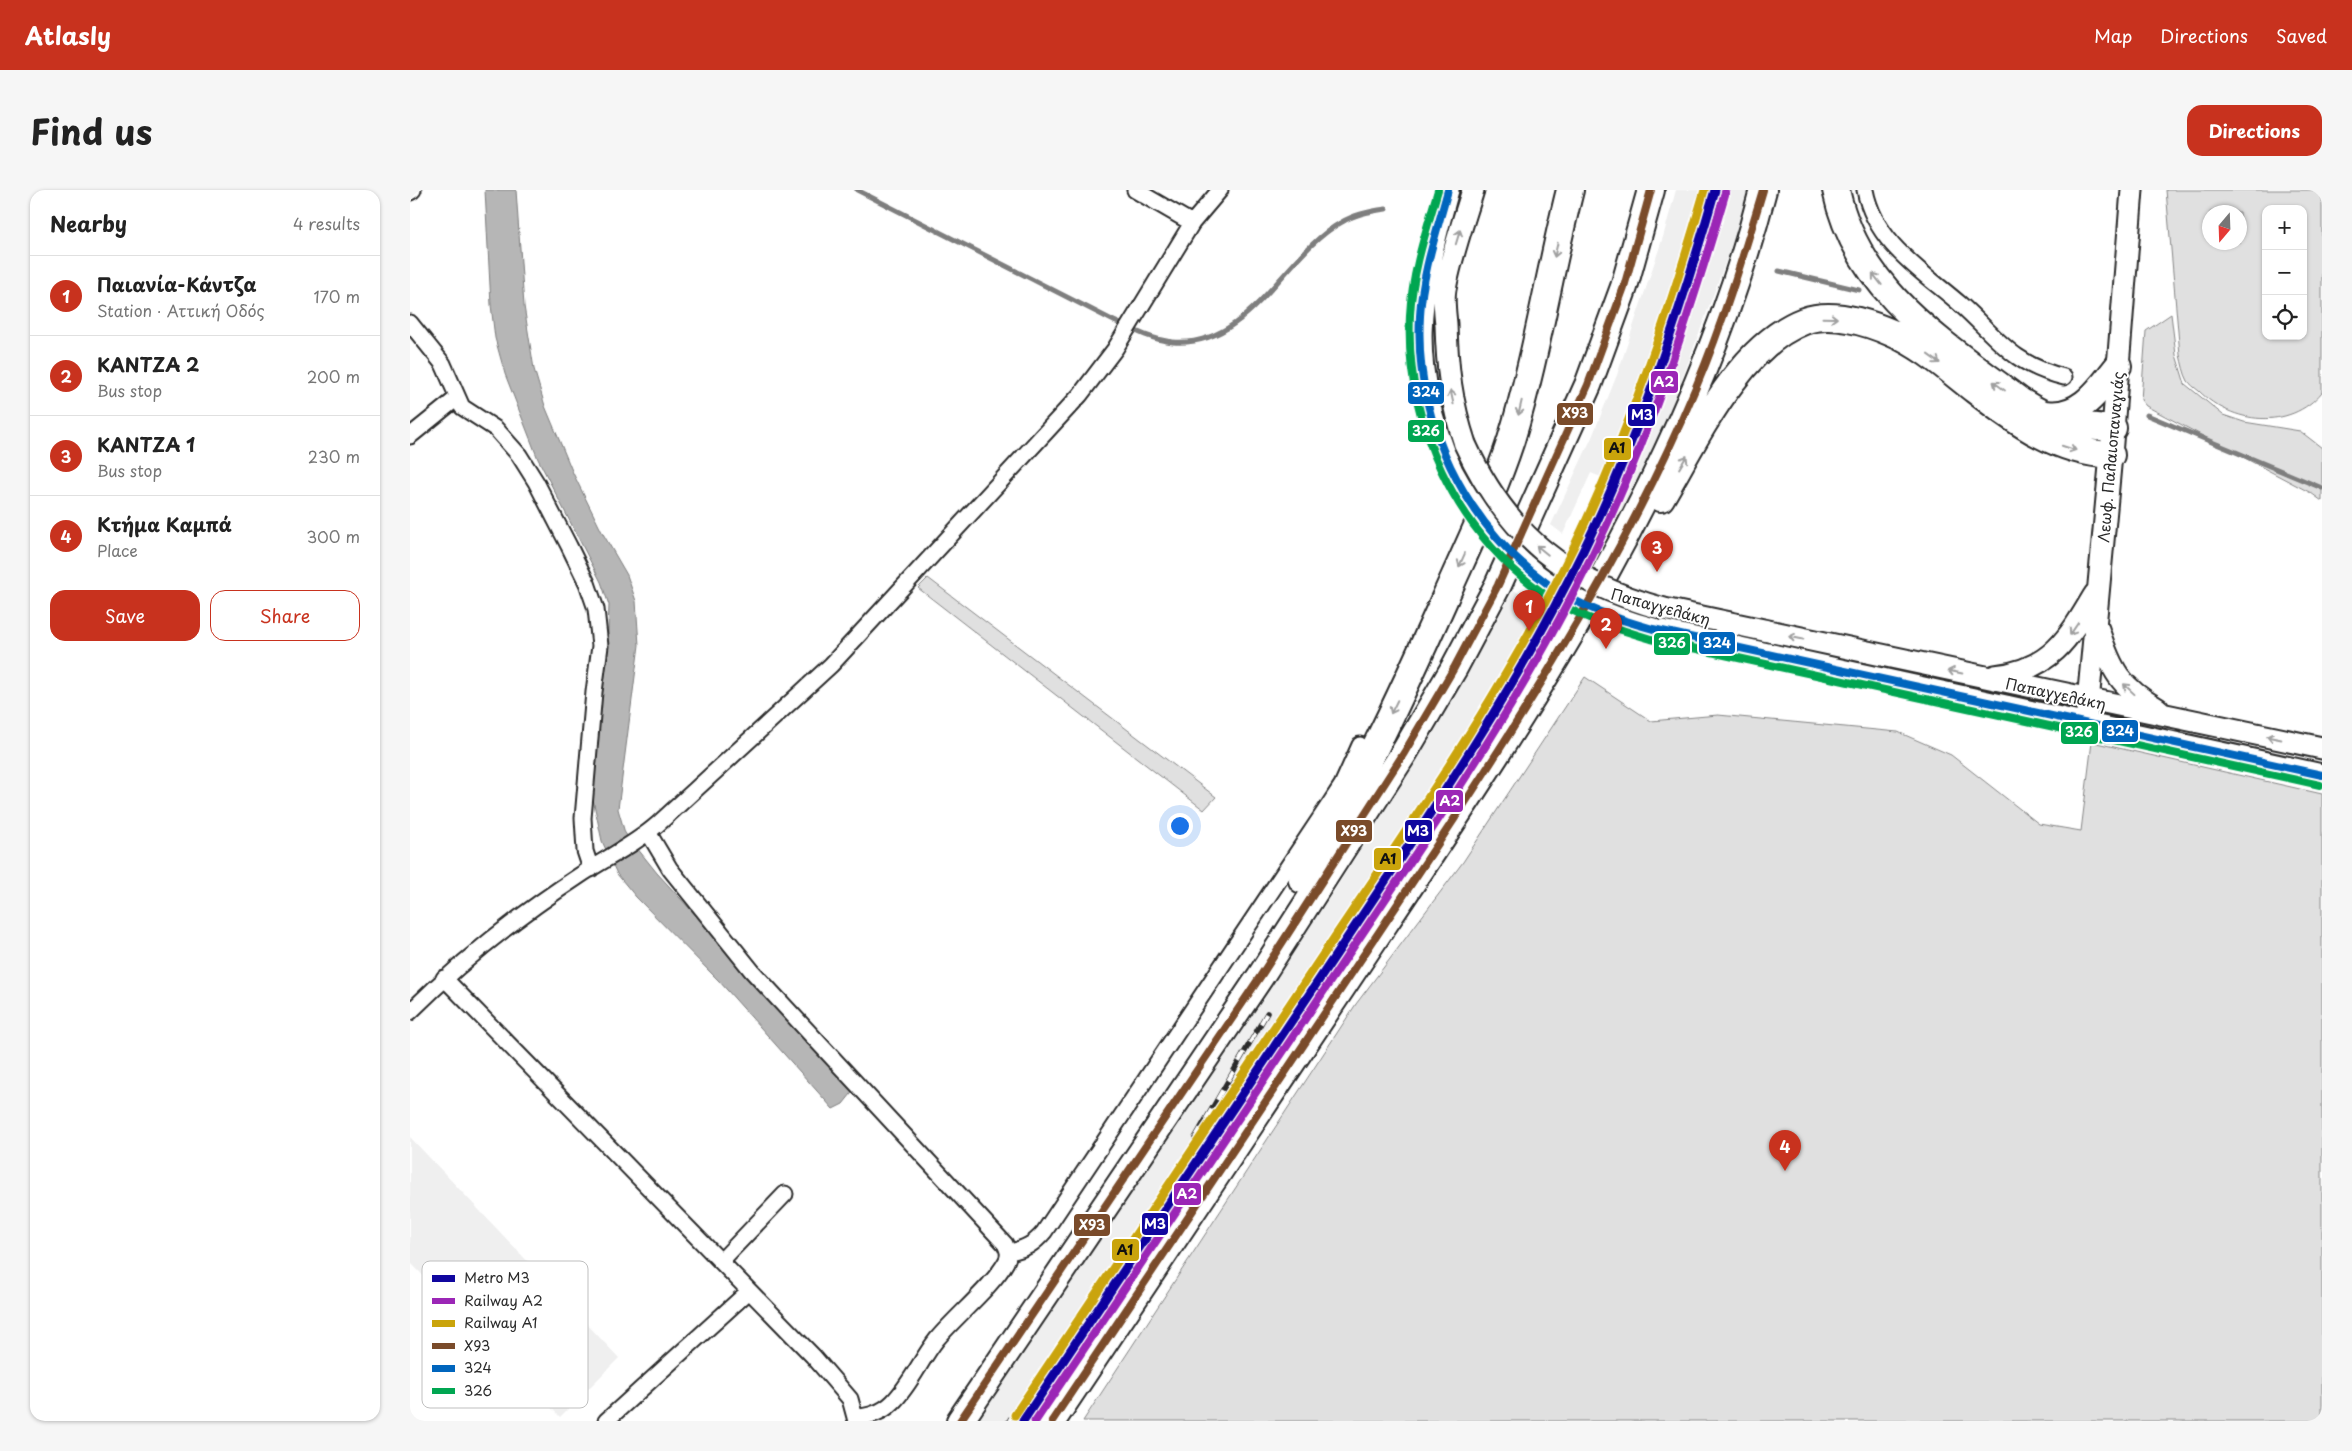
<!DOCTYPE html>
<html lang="en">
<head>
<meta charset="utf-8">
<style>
  :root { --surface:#fff; --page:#f6f6f6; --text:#222; --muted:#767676; --line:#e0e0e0; --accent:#c8321e }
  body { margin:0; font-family:"Playpen Sans",sans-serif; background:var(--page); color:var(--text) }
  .controls { position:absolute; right:15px; top:15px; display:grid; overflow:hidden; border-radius:10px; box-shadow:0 1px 4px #0004 }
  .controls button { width:45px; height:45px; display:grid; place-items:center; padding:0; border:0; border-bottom:1px solid var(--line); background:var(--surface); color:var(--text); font:25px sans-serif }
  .compass { position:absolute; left:1792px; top:15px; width:45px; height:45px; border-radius:50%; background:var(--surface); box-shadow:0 1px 4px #0004; rotate:199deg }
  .you { position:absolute; left:769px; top:635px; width:18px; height:18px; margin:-12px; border:4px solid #fff; border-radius:50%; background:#1a73e8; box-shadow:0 0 0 8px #1a73e833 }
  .badge { display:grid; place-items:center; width:32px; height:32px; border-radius:50%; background:var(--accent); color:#fff; font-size:16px; font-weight:700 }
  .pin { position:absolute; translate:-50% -41px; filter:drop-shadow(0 1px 2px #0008) }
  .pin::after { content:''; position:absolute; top:26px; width:18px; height:15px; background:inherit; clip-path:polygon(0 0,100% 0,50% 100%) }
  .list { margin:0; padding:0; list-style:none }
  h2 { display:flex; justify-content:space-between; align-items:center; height:65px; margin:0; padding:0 20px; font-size:21px }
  h2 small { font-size:16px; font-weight:400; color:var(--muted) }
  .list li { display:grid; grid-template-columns:32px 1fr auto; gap:15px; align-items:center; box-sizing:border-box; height:80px; padding:0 20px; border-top:1px solid var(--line) }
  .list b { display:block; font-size:19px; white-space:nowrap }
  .list p { margin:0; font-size:16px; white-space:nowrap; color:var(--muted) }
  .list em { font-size:16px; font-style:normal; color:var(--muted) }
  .actions { display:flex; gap:10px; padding:15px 20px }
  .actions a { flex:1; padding:11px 0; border:1px solid var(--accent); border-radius:15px; text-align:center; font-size:18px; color:var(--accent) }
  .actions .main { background:var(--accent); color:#fff }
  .icon { flex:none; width:28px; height:28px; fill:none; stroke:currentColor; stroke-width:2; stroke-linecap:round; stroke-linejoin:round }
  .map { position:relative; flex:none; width:1912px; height:1231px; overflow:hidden; border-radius:15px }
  header { display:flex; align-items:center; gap:30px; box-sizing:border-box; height:70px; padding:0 25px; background:var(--accent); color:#fff }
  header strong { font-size:24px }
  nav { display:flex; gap:28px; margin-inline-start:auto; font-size:18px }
  .intro { display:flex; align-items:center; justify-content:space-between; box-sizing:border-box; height:120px; padding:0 30px }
  h1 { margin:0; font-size:35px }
  .button { padding:12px 22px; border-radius:15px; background:var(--accent); color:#fff; font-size:18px; font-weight:700 }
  main { display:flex; gap:30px; padding:0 30px }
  aside { flex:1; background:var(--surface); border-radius:15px; box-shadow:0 1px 4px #0004 }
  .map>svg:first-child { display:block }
  .built { fill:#efefef }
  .green { fill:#e0e0e0; stroke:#868686; fill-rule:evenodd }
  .water { fill:#b6b6b6; stroke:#7e7e7e }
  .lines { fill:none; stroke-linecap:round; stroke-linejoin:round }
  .stream { stroke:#7e7e7e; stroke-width:5 }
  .street-casing { stroke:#2b2b2b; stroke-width:19 }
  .secondary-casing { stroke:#2b2b2b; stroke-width:25 }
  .highway-casing { stroke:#2b2b2b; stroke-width:30 }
  .street { stroke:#fff; stroke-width:15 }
  .secondary { stroke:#fff; stroke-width:21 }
  .highway { stroke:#fff; stroke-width:26 }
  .rail-casing { stroke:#2b2b2b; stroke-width:5.5 }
  .rail { stroke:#fff; stroke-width:4; stroke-dasharray:11; stroke-linecap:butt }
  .secondary-bridge-casing { stroke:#2b2b2b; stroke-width:25; stroke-linecap:butt }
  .secondary-bridge { stroke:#fff; stroke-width:21 }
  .bus-1-casing { stroke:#fff; stroke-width:11 }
  .bus-2-casing { stroke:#fff; stroke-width:11 }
  .bus-3-casing { stroke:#fff; stroke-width:11 }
  .bus-1 { stroke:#7a4b2a; stroke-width:8 }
  .bus-2 { stroke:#0065bd; stroke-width:8 }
  .bus-3 { stroke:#00a651; stroke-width:8 }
  .rail-1-casing { stroke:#fff; stroke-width:12 }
  .rail-2-casing { stroke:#fff; stroke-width:12 }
  .rail-1 { stroke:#9b26b6; stroke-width:9 }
  .rail-2 { stroke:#caa40b; stroke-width:9 }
  .metro-1-casing { stroke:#fff; stroke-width:12 }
  .metro-1 { stroke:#10069f; stroke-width:9 }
  .oneway { stroke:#a0a0a0 }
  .labels { text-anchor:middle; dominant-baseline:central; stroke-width:4; stroke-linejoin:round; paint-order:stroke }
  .street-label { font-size:15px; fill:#2b2b2b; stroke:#fff }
  .key { fill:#fff; stroke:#bfbfbf; stroke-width:1 }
  .key-label { font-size:14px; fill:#2b2b2b }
  .line-badge { stroke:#fff; stroke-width:2 }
  .badge-label { font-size:14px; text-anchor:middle; font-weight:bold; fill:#fff }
  .pale-badge-label { font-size:14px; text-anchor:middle; font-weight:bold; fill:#111 }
</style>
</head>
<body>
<header>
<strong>Atlasly</strong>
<nav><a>Map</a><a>Directions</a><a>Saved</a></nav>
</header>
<div class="intro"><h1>Find us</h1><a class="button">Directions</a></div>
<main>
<aside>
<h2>Nearby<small>4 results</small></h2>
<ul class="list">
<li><span class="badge">1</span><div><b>Παιανία-Κάντζα</b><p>Station · Αττική Οδός</p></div><em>170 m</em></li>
<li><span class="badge">2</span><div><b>ΚΑΝΤΖΑ 2</b><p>Bus stop</p></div><em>200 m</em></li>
<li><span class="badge">3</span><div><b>ΚΑΝΤΖΑ 1</b><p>Bus stop</p></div><em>230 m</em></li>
<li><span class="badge">4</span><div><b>Kτήμα Καμπά</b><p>Place</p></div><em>300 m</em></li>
</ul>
<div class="actions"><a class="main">Save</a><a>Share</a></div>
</aside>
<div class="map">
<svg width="1912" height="1231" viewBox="0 0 1912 1231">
  <rect width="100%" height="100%" fill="#fff"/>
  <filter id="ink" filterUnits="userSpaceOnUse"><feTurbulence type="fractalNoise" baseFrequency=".02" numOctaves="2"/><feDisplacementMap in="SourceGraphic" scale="10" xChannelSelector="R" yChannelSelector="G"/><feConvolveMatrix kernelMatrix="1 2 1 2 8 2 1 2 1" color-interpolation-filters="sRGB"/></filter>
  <g filter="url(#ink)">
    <!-- built -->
    <path class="built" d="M1266 0H1340L1327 41 1259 224 1189 368 1169 356 1198 290 1181 283 1153 344 1141 335 1182 247 1207 185 1253 47Z
      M1104 400 1155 434 1067 568 622 1231H567L926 698 1017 554Z
      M0 947 209 1168 150 1227 0 1072Z"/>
    <!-- green -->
    <path class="green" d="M1756 0H1912V202C1880 241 1822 234 1789 201 1785 198 1780 194 1778 191 1774 184 1772 173 1770 165ZM1856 19H1893V146H1856ZM1830 22V52H1800V22Z
      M1761 124 1766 165 1775 194 1813 225 1834 232 1890 241 1912 258V311L1901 303 1736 216 1731 210 1736 141Z
      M518 388 806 607 794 620 508 398Z
      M1175 487 1241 531 1308 525 1488 542 1541 565 1629 634 1671 641 1682 552 1912 604V1231H673L946 814 1053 672Z"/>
    <!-- water -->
    <path class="water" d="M75 0H106L114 116 124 179 135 216 163 283 192 342 217 385 226 411 229 455 208 619 215 643 247 683 445 899 433 914 423 919 309 791 226 707 207 684 192 651 181 600 183 567 197 468 199 415 191 392 128 269 95 184 85 148 81 115Z"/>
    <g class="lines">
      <!-- stream -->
      <path class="stream" d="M447 0 702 130C721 139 742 150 763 152 841 158 874 63 932 32 945 24 961 21 976 19
        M1369 81 1449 100
        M1737 225 1912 298"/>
      <defs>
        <path id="street" d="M1455 0C1465 53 1512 81 1550 114 1587 147 1601 174 1654 187
          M0 2 3 0
          M782 33 810 0
          M0 133 33 174 52 217 86 239 109 265 126 292 159 356 177 393 186 419 190 456 184 502 173 628 175 661 181 679
          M0 246 47 208
          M238 642 260 679 342 781 595 1054C598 1060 600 1065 596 1072 582 1097 547 1125 527 1149 511 1169 501 1194 483 1212 472 1223 459 1226 445 1228
          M34 788 403 1166 440 1209 446 1231
          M0 822C52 770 108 726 169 686 196 668 223 656 248 634L421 475 670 205 705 159 782 33 725 0
          M599 1062C615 1059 624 1054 634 1042L919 615 932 595 950 555
          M311 1071 375 1004
          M196 1231 339 1101"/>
        <path id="secondary" d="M1038 0C1007 110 996 173 1042 281
          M1055 254C1041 212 1037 177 1036 134 1035 123 1033 110 1035 99 1041 66 1053 33 1063 0
          M1254 419 1912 558
          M1243 439 1912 585
          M1688 439C1701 480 1710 497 1748 519
          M1585 486C1641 480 1659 448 1685 404
          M1677 523 1701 265 1722 0"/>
        <path id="highway" d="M1426 0C1447 101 1533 153 1610 211 1645 233 1662 236 1703 238
          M1636 224C1670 229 1689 200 1708 176
          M1251 308C1285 251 1328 156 1394 131 1421 121 1457 132 1482 143 1513 156 1540 181 1566 201 1607 233 1647 262 1701 265
          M892 690C947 601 991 506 1034 410 1057 358 1083 305 1101 250 1126 169 1139 83 1160 0
          M550 1231 850 787 994 563 1044 478 1088 395 1178 195 1214 97 1241 0
          M642 1231C752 1066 863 901 973 736 1127 506 1284 271 1353 0"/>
      </defs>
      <!-- street casing -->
      <use href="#street" class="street-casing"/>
      <!-- secondary casing -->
      <use href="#secondary" class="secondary-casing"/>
      <!-- highway casing -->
      <use href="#highway" class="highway-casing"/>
      <!-- street -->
      <use href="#street" class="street"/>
      <!-- secondary -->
      <use href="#secondary" class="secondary"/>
      <!-- highway -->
      <use href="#highway" class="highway"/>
      <defs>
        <path id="rail" d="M785 948 857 823
          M599 1231 755 997 877 839"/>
      </defs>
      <!-- rail casing -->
      <use href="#rail" class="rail-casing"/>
      <!-- rail -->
      <use href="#rail" class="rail"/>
      <defs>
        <path id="secondary-bridge" d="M1055 254C1097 346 1157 393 1254 419
          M1042 281C1090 369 1146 413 1243 439"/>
      </defs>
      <!-- secondary-bridge casing -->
      <use href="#secondary-bridge" class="secondary-bridge-casing"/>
      <!-- secondary-bridge -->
      <use href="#secondary-bridge" class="secondary-bridge"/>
      <defs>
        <path id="bus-1" d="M550 1231 850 787 994 563 1044 478 1088 395 1178 195 1214 97 1241 0
          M642 1231C746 1076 850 921 953 766 1075 583 1201 400 1286 197 1313 133 1333 67 1353 0"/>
        <path id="bus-2" d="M1038 0C1027 41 1012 83 1010 126 1004 230 1054 334 1139 395 1170 417 1207 429 1243 439L1912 585"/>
        <path id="bus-3" d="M1028 0C1016 41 1002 83 1000 125 995 233 1045 341 1133 403 1165 426 1204 438 1241 449L1910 595"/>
      </defs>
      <!-- bus-1 casing -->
      <use href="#bus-1" class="bus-1-casing"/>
      <!-- bus-2 casing -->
      <use href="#bus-2" class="bus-2-casing"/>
      <!-- bus-3 casing -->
      <use href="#bus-3" class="bus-3-casing"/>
      <!-- bus-1 -->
      <use href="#bus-1" class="bus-1"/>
      <!-- bus-2 -->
      <use href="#bus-2" class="bus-2"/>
      <!-- bus-3 -->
      <use href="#bus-3" class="bus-3"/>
      <defs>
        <path id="rail-1" d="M625 1231C729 1075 834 920 938 764 1025 634 1115 505 1183 363 1239 248 1279 126 1315 3"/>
        <path id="rail-2" d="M605 1225C710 1068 816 911 921 753 1008 624 1098 495 1166 353 1220 240 1260 121 1295 0"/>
      </defs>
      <!-- rail-1 casing -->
      <use href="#rail-1" class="rail-1-casing"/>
      <!-- rail-2 casing -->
      <use href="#rail-2" class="rail-2-casing"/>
      <!-- rail-1 -->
      <use href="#rail-1" class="rail-1"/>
      <!-- rail-2 -->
      <use href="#rail-2" class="rail-2"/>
      <defs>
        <path id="metro-1" d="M613 1231C716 1077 820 923 923 769 1012 636 1103 505 1173 361 1229 246 1270 123 1305 0"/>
      </defs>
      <!-- metro-1 casing -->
      <use href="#metro-1" class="metro-1-casing"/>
      <!-- metro-1 -->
      <use href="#metro-1" class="metro-1"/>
    </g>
    <!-- one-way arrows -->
    <defs><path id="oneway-shaft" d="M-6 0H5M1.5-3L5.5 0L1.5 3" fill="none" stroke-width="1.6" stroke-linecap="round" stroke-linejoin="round" transform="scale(1.25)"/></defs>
    <g class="oneway">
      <use href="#oneway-shaft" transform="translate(1048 47) rotate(-73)"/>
      <use href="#oneway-shaft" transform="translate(1146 60) rotate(103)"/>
      <use href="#oneway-shaft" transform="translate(1467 89) rotate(-128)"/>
      <use href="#oneway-shaft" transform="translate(1420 128) rotate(1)"/>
      <use href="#oneway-shaft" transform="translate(1524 169) rotate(36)"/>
      <use href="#oneway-shaft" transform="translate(1589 196) rotate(-143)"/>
      <use href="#oneway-shaft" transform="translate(1042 207) rotate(-102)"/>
      <use href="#oneway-shaft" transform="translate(1110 218) rotate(103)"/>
      <use href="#oneway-shaft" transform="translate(1659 258) rotate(18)"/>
      <use href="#oneway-shaft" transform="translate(1273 272) rotate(-59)"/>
      <use href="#oneway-shaft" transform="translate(1132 360) rotate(-141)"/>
      <use href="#oneway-shaft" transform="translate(1052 370) rotate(114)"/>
      <use href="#oneway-shaft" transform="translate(1664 439) rotate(124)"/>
      <use href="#oneway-shaft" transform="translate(1386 448) rotate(-168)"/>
      <use href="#oneway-shaft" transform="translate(1545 482) rotate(-168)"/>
      <use href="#oneway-shaft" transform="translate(1719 499) rotate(-137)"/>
      <use href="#oneway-shaft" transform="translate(984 517) rotate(116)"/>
      <use href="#oneway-shaft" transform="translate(1864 548) rotate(-168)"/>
    </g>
  </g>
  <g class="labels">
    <!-- street labels -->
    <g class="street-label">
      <text transform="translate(1700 267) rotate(-85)">Λεωφ. Παλαιοπαναγιάς</text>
      <text transform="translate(1251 416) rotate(15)">Παπαγγελάκη</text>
      <text transform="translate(1646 503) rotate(12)">Παπαγγελάκη</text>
    </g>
  </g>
  <!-- legend -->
  <rect x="12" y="1071" width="166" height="147" rx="8" class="key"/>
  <rect x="22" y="1085" width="23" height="7" fill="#10069f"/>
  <rect x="22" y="1108" width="23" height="6" fill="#9b26b6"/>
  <rect x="22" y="1130" width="23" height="7" fill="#caa40b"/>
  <rect x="22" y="1153" width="23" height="6" fill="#7a4b2a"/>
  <rect x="22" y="1175" width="23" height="7" fill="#0065bd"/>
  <rect x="22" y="1198" width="23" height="6" fill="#00a651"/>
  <g class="key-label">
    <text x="54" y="1093">Metro Μ3</text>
    <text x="54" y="1116">Railway A2</text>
    <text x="54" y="1138">Railway A1</text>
    <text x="54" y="1161">X93</text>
    <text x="54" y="1183">324</text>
    <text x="54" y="1206">326</text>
  </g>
  <g class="line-badge">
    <rect x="1240" y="180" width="29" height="24" rx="5" fill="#9b26b6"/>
    <rect x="997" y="191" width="38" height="24" rx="5" fill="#0065bd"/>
    <rect x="1146" y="212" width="38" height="24" rx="5" fill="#7a4b2a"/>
    <rect x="1217" y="213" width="29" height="24" rx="5" fill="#10069f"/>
    <rect x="997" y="229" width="38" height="24" rx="5" fill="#00a651"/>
    <rect x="1193" y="247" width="29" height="24" rx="5" fill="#caa40b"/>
    <rect x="1288" y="441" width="38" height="24" rx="5" fill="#0065bd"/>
    <rect x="1243" y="442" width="38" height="24" rx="5" fill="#00a651"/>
    <rect x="1691" y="529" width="38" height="24" rx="5" fill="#0065bd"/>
    <rect x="1650" y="531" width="39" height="24" rx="5" fill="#00a651"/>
    <rect x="1025" y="599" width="29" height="24" rx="5" fill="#9b26b6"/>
    <rect x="925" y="629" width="38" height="24" rx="5" fill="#7a4b2a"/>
    <rect x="994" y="629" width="29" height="24" rx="5" fill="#10069f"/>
    <rect x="963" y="657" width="29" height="24" rx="5" fill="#caa40b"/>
    <rect x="763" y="992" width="29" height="24" rx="5" fill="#9b26b6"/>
    <rect x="731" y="1022" width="28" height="24" rx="5" fill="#10069f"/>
    <rect x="663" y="1023" width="38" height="24" rx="5" fill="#7a4b2a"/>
    <rect x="701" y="1048" width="29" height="24" rx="5" fill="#caa40b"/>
  </g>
  <g class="badge-label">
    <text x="1254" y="197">A2</text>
    <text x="1016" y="207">324</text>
    <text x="1165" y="228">X93</text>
    <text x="1232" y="230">Μ3</text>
    <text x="1016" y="246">326</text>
    <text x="1307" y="458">324</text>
    <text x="1262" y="458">326</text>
    <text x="1710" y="546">324</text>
    <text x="1669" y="547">326</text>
    <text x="1040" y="616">A2</text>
    <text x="944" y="646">X93</text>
    <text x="1008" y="646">Μ3</text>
    <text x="777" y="1009">A2</text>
    <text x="745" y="1039">Μ3</text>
    <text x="682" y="1040">X93</text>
  </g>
  <g class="pale-badge-label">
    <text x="1207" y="263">A1</text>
    <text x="978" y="674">A1</text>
    <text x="715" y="1065">A1</text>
  </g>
</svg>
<div class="controls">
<button>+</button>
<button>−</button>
<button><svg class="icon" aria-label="locate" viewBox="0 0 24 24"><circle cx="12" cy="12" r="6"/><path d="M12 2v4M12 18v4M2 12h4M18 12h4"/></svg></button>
</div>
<svg class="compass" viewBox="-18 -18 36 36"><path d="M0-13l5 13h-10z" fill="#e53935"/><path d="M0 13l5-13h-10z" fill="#767676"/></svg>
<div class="you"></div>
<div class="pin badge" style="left:1119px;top:441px">1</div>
<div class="pin badge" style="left:1196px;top:459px">2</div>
<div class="pin badge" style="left:1247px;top:382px">3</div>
<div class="pin badge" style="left:1375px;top:981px">4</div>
</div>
</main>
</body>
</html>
